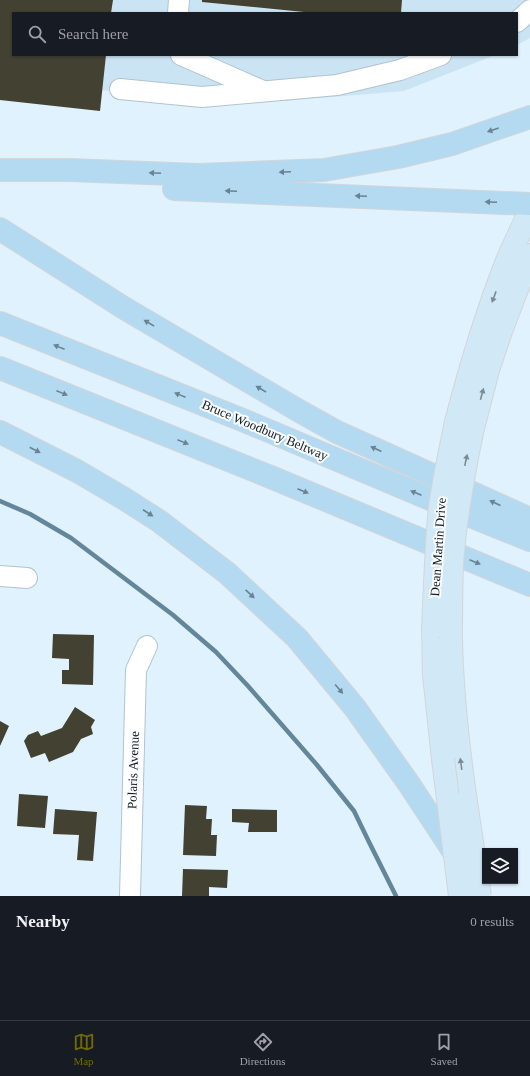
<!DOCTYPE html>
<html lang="en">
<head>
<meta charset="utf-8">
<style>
  :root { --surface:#171b24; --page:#20242c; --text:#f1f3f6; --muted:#9ea1a6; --line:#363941; --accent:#736a02 }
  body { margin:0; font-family:"Times New Roman",serif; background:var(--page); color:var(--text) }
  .controls { position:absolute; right:12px; bottom:12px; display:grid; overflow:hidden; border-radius:0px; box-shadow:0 1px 3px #0004 }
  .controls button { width:36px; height:36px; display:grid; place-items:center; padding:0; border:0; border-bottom:1px solid var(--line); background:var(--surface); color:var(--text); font:20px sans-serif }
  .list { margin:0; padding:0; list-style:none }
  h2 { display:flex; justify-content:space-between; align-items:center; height:52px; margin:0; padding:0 16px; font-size:17px }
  h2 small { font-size:13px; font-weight:400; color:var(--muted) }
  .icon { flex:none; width:22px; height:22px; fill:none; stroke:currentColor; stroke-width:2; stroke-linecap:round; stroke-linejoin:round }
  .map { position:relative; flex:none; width:530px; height:896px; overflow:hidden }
  .search { position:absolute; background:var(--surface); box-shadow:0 1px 3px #0004; left:12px; right:12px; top:12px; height:44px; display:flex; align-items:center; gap:10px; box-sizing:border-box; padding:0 14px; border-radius:0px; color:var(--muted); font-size:15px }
  .sheet { height:124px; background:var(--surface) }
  nav { display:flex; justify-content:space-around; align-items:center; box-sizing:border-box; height:56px; border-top:1px solid var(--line); background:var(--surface); font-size:11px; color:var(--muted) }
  nav a { display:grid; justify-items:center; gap:2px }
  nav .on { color:var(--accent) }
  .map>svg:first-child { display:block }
  .built { fill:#cae4f4 }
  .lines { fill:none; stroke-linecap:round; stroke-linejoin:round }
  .stream { stroke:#63869a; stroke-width:4.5 }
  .building { fill:#434132 }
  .minor-casing { stroke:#b1c3ce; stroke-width:22 }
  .major-casing { stroke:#d4d5d6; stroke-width:24 }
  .highway-casing { stroke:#d4d5d6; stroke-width:24 }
  .minor { stroke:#fff; stroke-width:20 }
  .major { stroke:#d1e9f7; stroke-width:22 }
  .highway { stroke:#b3daf1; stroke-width:22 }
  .major-bridge-casing { stroke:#d4d5d6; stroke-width:24; stroke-linecap:butt }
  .major-bridge { stroke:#d1e9f7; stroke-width:22 }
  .oneway { fill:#6a8391 }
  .oneway2 { fill:#7b8b94 }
  .labels { text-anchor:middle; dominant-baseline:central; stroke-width:4; stroke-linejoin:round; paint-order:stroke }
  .street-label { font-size:13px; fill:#11181c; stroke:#f9fdff }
</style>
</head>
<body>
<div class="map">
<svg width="530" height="896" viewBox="0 0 530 896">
  <rect width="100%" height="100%" fill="#dff2fe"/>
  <!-- built -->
  <path class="built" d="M0 0H530V38L517 45V13H13V55H495L404 91 283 101 97 90 0 81Z"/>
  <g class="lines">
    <!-- stream -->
    <path class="stream" d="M0 501 30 514 71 538 173 615 216 652 248 686 317 765 354 811 369 842 396 896"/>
  </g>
  <!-- building -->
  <path class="building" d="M0 0H113L111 13H13V55H106L100 111 0 100Z
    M202 0H402L401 13H314L202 2Z
    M53 634 94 635 93 685 62 684V670H69V659L52 658Z
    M75 707 95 720 91 727 93 734 81 739 73 752 49 762 45 753 31 758 24 741 28 735 38 731 41 736 62 728Z
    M0 721 9 726 0 746Z
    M19 794 48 796 45 828 17 826Z
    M185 805 207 806 206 819H212L211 835H217L216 856 183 855Z
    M55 809 97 812 93 861 77 860 79 835 53 834Z
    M232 809 277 810V832H248L249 823 232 822Z
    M183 869 228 870 227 888 209 887V896H182Z"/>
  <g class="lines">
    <defs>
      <path id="minor" d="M178 13 179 0
        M517 22 530 10
        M181 55 263 91
        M120 89 202 97 337 85 400 70 441 55
        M0 576 27 578
        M130 896 136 670 147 646"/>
      <path id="major" d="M456 422C470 368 486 314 507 261 514 244 522 228 530 211
        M472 432 488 370 501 331 530 255
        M433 628 434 675 443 759
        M451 638C452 693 458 747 466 802"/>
      <path id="highway" d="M0 170H69L199 175 324 170 398 157 452 144 530 117
        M174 189 530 204
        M0 229 124 308 301 412 337 432 530 519
        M0 323 245 421 480 520 530 540
        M0 368 273 478 530 585
        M0 432 77 471 123 498 159 521 227 573 297 638 355 708 409 784 457 857"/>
    </defs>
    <!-- minor casing -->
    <use href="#minor" class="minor-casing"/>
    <!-- major casing -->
    <use href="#major" class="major-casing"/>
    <!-- highway casing -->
    <use href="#highway" class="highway-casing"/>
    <!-- minor -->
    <use href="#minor" class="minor"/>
    <!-- major -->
    <use href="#major" class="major"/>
    <!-- highway -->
    <use href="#highway" class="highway"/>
    <defs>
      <path id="major-bridge" d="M433 628C435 587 436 547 440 507 444 479 450 451 456 422
        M451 638C451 613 451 589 452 564 455 520 463 476 472 432
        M443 759 460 896
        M466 802 480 896"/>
    </defs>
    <!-- major-bridge casing -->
    <use href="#major-bridge" class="major-bridge-casing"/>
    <!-- major-bridge -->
    <use href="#major-bridge" class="major-bridge"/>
  </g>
  <!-- one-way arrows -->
  <defs><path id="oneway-solid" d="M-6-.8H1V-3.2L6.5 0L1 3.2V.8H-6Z"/></defs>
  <g class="oneway">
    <use href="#oneway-solid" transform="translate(493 130) rotate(161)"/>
    <use href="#oneway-solid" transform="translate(285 172) rotate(178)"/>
    <use href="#oneway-solid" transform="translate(155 173) rotate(-178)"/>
    <use href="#oneway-solid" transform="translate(231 191) rotate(-178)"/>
    <use href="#oneway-solid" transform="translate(361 196) rotate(-178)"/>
    <use href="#oneway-solid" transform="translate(491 202) rotate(-177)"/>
    <use href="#oneway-solid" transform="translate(149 323) rotate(-149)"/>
    <use href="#oneway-solid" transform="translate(59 347) rotate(-158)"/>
    <use href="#oneway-solid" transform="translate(261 389) rotate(-149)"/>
    <use href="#oneway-solid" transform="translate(62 393) rotate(22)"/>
    <use href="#oneway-solid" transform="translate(180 395) rotate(-158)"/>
    <use href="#oneway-solid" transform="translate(183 442) rotate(22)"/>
    <use href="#oneway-solid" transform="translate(376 449) rotate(-155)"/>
    <use href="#oneway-solid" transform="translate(35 450) rotate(27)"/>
    <use href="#oneway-solid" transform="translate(303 491) rotate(23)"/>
    <use href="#oneway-solid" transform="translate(416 493) rotate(-157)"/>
    <use href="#oneway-solid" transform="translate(495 503) rotate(-155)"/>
    <use href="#oneway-solid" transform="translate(148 513) rotate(33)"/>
    <use href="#oneway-solid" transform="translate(475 562) rotate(23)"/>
    <use href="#oneway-solid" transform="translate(250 594) rotate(43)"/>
    <use href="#oneway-solid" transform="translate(339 689) rotate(50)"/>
  </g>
  <g class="oneway2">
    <use href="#oneway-solid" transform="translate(494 297) rotate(110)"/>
    <use href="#oneway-solid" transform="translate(482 394) rotate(-75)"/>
    <use href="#oneway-solid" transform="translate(466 460) rotate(-78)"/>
    <use href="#oneway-solid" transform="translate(461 764) rotate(-98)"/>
  </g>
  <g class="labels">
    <!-- street labels -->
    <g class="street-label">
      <text transform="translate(265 430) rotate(23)">Bruce Woodbury Beltway</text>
      <text transform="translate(438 547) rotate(-86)">Dean Martin Drive</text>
      <text transform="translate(133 770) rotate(-88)">Polaris Avenue</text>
    </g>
  </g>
</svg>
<div class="controls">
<button><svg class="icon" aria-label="layers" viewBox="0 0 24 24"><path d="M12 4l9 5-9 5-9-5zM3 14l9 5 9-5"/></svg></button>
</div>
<div class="search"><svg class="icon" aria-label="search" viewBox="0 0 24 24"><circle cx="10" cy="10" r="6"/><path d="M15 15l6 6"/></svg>Search here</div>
</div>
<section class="sheet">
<h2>Nearby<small>0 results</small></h2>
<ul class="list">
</ul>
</section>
<nav>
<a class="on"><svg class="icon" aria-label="map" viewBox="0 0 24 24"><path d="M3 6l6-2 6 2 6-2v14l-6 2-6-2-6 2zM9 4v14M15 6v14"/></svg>Map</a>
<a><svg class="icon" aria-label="directions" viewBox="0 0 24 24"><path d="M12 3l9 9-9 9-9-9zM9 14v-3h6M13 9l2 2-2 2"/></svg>Directions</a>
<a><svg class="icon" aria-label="saved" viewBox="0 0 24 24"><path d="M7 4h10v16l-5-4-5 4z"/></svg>Saved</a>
</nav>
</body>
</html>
